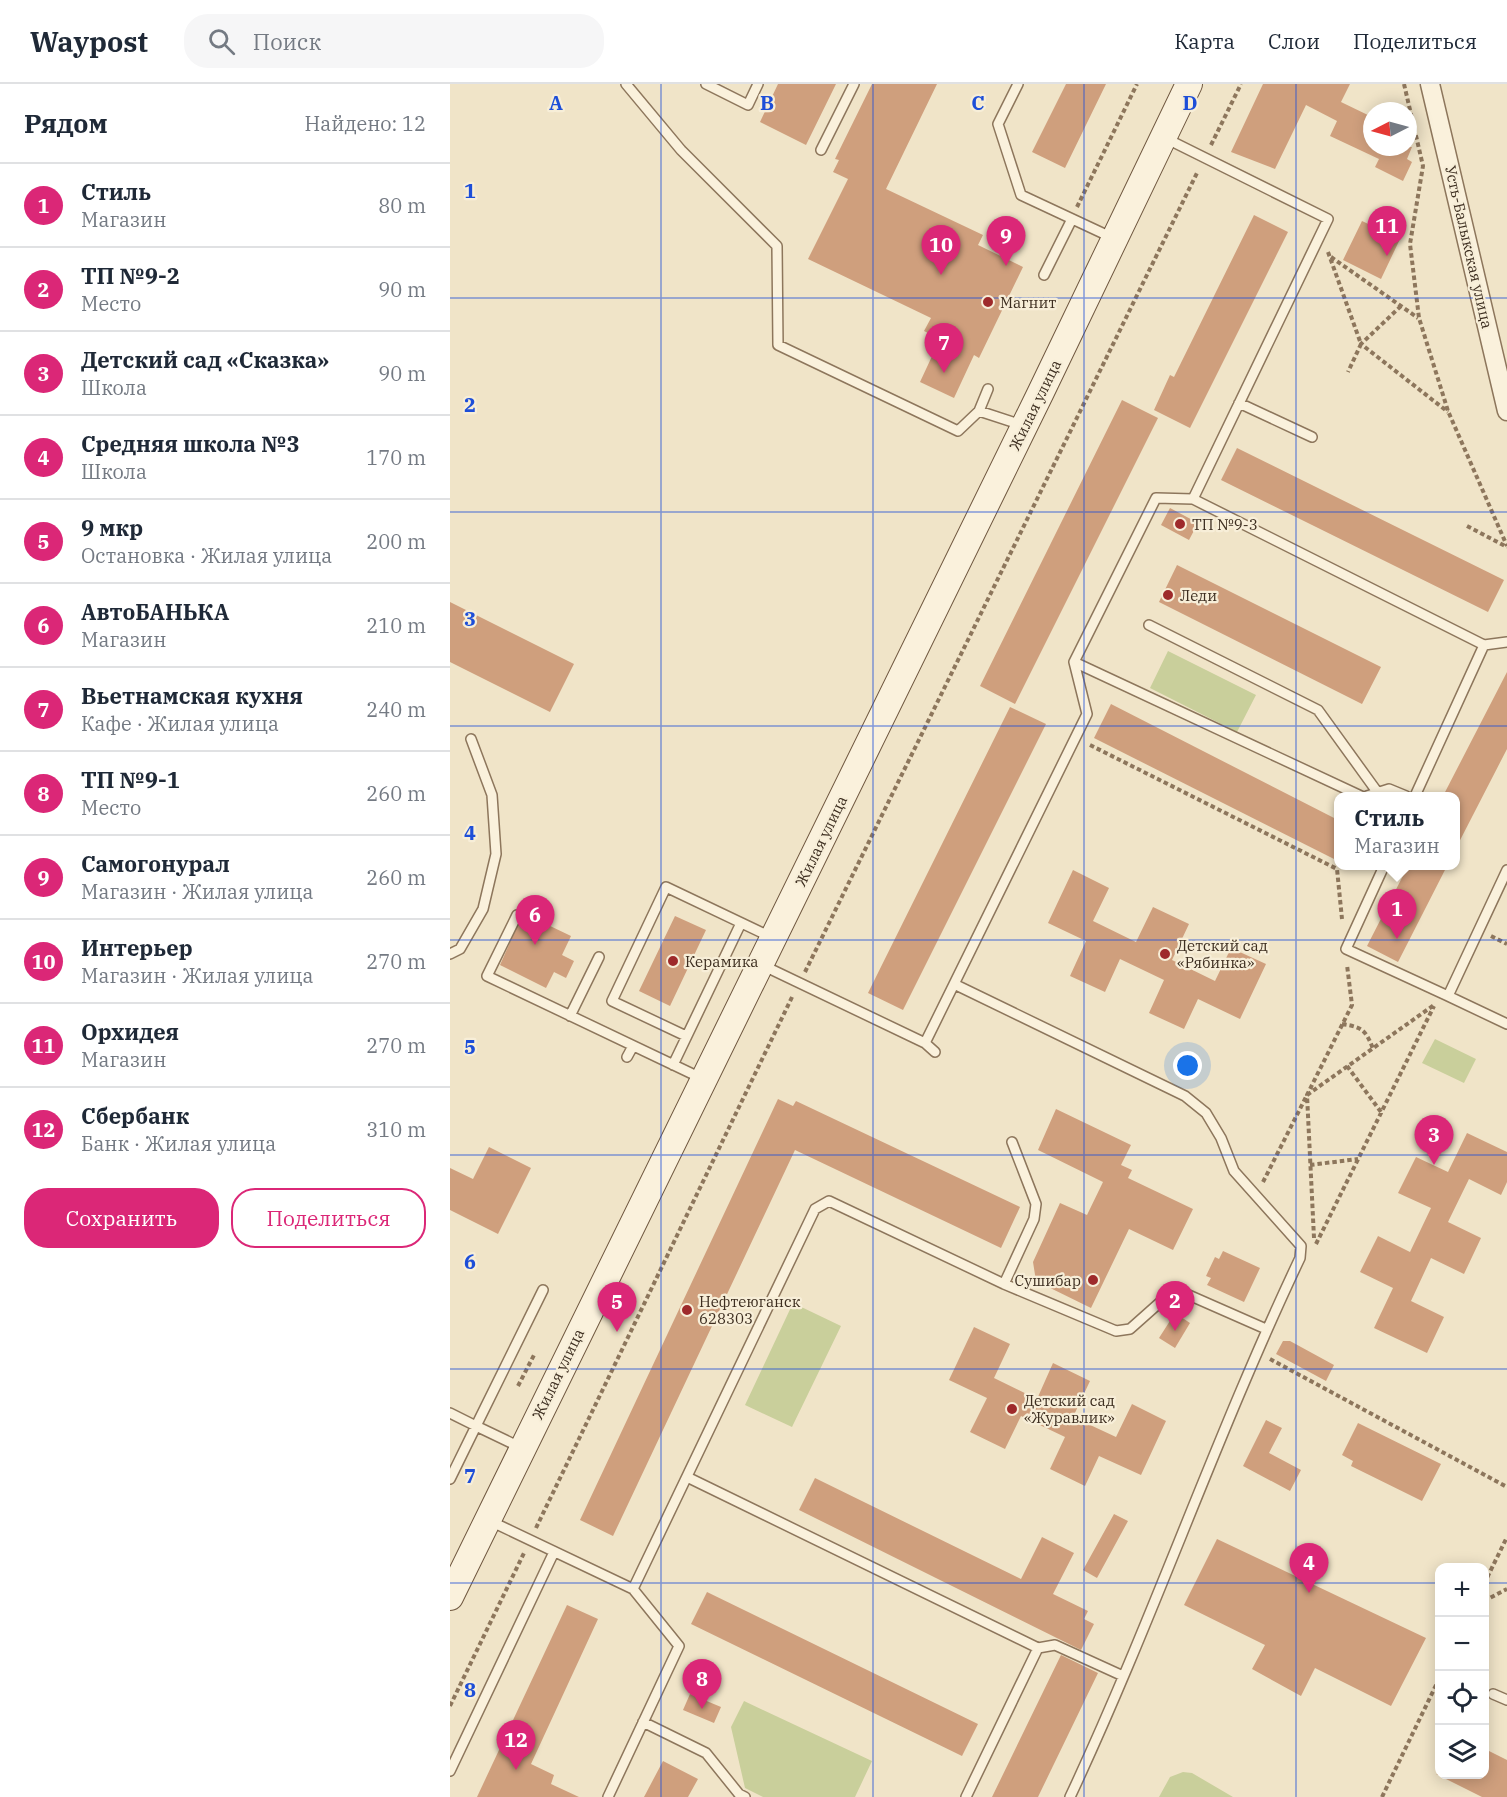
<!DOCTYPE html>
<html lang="ru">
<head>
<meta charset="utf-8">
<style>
  :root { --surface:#fff; --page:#f6f6f7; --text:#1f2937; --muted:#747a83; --line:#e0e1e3; --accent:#db2777 }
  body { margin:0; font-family:"IBM Plex Serif",serif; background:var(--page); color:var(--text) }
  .controls { position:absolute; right:18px; bottom:18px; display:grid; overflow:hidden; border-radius:12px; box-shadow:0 3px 15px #0003 }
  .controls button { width:54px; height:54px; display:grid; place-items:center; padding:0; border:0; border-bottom:2px solid var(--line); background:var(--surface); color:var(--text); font:30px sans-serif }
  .compass { position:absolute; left:913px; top:18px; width:54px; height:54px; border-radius:50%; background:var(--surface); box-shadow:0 3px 15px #0003; rotate:264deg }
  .you { position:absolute; left:738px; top:982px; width:21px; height:21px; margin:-15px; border:4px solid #fff; border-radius:50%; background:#1a73e8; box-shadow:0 0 0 9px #1a73e833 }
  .badge { display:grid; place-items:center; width:39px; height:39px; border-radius:50%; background:var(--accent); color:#fff; font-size:20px; font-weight:700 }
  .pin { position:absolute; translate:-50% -50px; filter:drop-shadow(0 2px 3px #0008) }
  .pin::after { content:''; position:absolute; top:32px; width:21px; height:18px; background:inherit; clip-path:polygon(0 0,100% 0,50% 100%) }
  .popup { position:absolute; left:884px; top:708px; width:126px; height:78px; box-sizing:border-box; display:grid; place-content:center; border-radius:12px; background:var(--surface); filter:drop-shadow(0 2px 4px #0005); font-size:20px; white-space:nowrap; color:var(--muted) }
  .popup b { font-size:22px; color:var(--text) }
  .popup::after { content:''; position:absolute; left:50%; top:100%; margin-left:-12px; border:12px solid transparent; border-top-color:var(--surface) }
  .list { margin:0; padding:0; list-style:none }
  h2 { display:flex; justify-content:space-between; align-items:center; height:78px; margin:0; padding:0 24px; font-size:26px }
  h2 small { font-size:20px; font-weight:400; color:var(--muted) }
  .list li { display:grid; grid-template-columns:39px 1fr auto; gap:18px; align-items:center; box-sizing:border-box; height:84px; padding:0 24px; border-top:2px solid var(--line) }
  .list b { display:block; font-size:22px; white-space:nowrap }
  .list p { margin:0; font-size:20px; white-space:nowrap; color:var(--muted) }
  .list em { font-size:20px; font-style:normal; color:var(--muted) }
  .actions { display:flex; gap:12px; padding:18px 24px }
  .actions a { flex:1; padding:14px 0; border:2px solid var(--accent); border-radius:24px; text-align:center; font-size:21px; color:var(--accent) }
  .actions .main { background:var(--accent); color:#fff }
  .icon { flex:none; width:33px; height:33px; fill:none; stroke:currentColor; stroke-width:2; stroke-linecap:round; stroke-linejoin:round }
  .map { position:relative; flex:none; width:1057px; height:1713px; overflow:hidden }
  header { display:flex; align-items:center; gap:36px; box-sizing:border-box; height:84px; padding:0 30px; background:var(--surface); border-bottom:2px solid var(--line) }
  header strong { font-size:28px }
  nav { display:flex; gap:33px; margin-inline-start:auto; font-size:21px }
  .search { width:420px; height:54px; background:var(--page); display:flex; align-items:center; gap:15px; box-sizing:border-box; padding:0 21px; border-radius:24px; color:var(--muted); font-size:22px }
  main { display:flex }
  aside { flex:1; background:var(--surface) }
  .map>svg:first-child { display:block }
  .green { fill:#c9cf9b }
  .building { fill:#cf9f7d }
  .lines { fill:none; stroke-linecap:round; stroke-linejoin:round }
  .lane-casing { stroke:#8d765c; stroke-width:12 }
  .street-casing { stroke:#8d765c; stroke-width:21 }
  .secondary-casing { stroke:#6f573f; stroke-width:28 }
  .path { stroke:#8d765c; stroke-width:4; stroke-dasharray:4.5 3; stroke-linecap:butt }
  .lane { stroke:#faf1dc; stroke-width:9 }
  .street { stroke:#faf1dc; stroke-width:18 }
  .secondary { stroke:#faf1dc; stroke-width:26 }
  .grid { fill:none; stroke:#1d4ed8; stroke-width:1.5; stroke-opacity:0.55 }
  .poi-dot { fill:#9e2a2b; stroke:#f7eed8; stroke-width:2 }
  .labels { text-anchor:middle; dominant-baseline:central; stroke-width:4.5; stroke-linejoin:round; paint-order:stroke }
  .street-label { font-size:15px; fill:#3d2e20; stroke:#f7eed8 }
  .poi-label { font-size:15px; fill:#3d2e20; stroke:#f7eed8; text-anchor:start }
  .grid-label { font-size:20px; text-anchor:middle; font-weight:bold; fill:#1d4ed8; stroke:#f7eed8; stroke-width:4.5; stroke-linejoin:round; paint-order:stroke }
</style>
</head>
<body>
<header>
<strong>Waypost</strong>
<div class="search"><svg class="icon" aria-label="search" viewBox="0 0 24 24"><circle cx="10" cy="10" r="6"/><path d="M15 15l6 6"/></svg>Поиск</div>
<nav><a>Карта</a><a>Слои</a><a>Поделиться</a></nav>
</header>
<main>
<aside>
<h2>Рядом<small>Найдено: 12</small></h2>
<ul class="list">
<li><span class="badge">1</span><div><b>Стиль</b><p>Магазин</p></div><em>80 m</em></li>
<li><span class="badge">2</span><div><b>ТП №9-2</b><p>Место</p></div><em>90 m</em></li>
<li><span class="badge">3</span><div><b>Детский сад «Сказка»</b><p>Школа</p></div><em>90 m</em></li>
<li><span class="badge">4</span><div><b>Средняя школа №3</b><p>Школа</p></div><em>170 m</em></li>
<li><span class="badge">5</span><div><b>9 мкр</b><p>Остановка · Жилая улица</p></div><em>200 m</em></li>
<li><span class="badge">6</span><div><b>АвтоБАНЬКА</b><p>Магазин</p></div><em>210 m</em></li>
<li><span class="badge">7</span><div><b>Вьетнамская кухня</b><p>Кафе · Жилая улица</p></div><em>240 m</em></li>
<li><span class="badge">8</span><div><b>ТП №9-1</b><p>Место</p></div><em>260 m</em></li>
<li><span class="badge">9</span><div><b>Самогонурал</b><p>Магазин · Жилая улица</p></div><em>260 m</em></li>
<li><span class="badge">10</span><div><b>Интерьер</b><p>Магазин · Жилая улица</p></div><em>270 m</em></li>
<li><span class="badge">11</span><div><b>Орхидея</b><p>Магазин</p></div><em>270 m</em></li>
<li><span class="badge">12</span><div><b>Сбербанк</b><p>Банк · Жилая улица</p></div><em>310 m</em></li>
</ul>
<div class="actions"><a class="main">Сохранить</a><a>Поделиться</a></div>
</aside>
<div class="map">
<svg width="1057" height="1713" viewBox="0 0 1057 1713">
  <rect width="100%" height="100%" fill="#f0e4c8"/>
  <!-- green -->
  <path class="green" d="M718 567 806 611 787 648 700 604Z
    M985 955 1026 975 1014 999 972 979Z
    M343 1219 391 1242 342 1343 295 1321Z
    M294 1617 422 1677 405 1713H313L295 1704 281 1643Z
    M733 1688 742 1689 783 1713H709L720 1693Z"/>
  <!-- building -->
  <path class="building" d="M328 0H386L356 61 310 38Z
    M422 0H487L436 105 533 151 528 161 573 183 529 274 524 271 504 314 470 298 490 255 474 247 481 234 358 175 398 95 383 88 389 76 385 75Z
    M616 0H656L615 84 582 68Z
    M813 0H900L891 18 922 33V63H962L957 75 962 78 953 97 925 83 929 75 880 52 887 37 856 21 825 85 781 68Z
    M804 131 838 148 740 344 704 326 720 291 724 293Z
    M912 137 950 155 931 195 893 176Z
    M672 316 708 334 565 620 530 602Z
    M787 364 1054 496 1038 528 771 396Z
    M720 424 748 439 739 456 711 441Z
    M727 481 931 583 912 620 709 518Z
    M0 518 124 580 100 628 0 578Z
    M1057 588V665L1005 766V712H993Z
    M661 620 888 736V777L644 654Z
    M560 623 596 640 453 926 418 909Z
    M958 782H997L948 878 917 862Z
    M623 786 659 804 643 837 686 858 703 823 739 840 722 876 765 897 781 864 816 880 790 935 748 915 734 945 699 929 714 896 670 875 655 908 620 892 636 857 598 839Z
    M73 829 121 852 112 871 124 877 116 894 104 888 96 904 50 881Z
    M225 832 256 846 220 922 189 907Z
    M328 1015 343 1022 346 1017 570 1123 551 1164 345 1066 163 1452 130 1436Z
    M606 1025 681 1061 671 1081 682 1086 678 1094 743 1125 723 1166 679 1145 641 1224 586 1197 583 1178 610 1119 637 1131 653 1098 588 1066Z
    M1017 1049 1057 1068V1098L1051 1111 1019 1095 998 1138 1031 1154 1014 1190 981 1174 961 1217 994 1233 977 1269 924 1244 943 1204 910 1188 928 1152 960 1168 981 1124 948 1109 966 1073 998 1088Z
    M39 1063 81 1084 48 1150 0 1126V1084L23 1095Z
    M773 1167 810 1184 794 1218 757 1201 761 1194 756 1192 765 1173 769 1175Z
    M725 1229 740 1239 725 1264 709 1254Z
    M524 1243 560 1260 544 1294 587 1315 603 1279 640 1297 623 1333 666 1353 682 1320 716 1337 691 1391 649 1372 635 1402 600 1385 615 1353 571 1332 555 1365 520 1348 537 1314 499 1296Z
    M833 1257H840L884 1281 876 1297 826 1270Z
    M816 1336 832 1344 819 1369 851 1386 840 1407 793 1382Z
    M908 1339 991 1380 972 1417 901 1382 903 1377 892 1371Z
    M365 1394 571 1495 592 1453 624 1469 603 1510 638 1527 634 1535 644 1540 631 1566 349 1426Z
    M664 1430 678 1437 647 1494 633 1486Z
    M767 1455 976 1554 941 1622 865 1584 851 1612 802 1585 815 1561 734 1521Z
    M257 1508 528 1640 512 1672 241 1540Z
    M117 1521 148 1535 81 1680 104 1691 101 1700 129 1713H27Z
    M611 1571 648 1589 588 1713H542Z
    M240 1610 271 1623 264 1639 233 1626Z
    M1035 1665 1057 1676V1713H1032L986 1690H1035Z
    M213 1677 248 1695 238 1713H194Z"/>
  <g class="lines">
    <defs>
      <path id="lane" d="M176 0 231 66 327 162 328 261 508 347 529 327
        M256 0 298 21 308 0
        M568 0 548 40 571 111 663 154
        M715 54 878 135 743 415 1034 561
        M371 66 404 0
        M594 191 622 135
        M538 305 529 327 572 341
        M789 319 862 353
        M699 541 868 626 928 709
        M624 578 911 712
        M917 712 939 705 956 712
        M965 712 1034 561 1057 558
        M934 782 896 865 998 912 1057 786
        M67 831 37 892 251 994
        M0 870 10 865 33 825 46 770 42 711 21 655
        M312 881 475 959 637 630 624 578 706 414 743 415
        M504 900 735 1012 756 1029 771 1054 784 1087 851 1162 850 1174C766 1351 703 1536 620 1713
        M998 912 1057 940
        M120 932 149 873
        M236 952 162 917 216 803 321 853
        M475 959 485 968
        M177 973 183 962
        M223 981 291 839
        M554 1200 584 1135 586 1120 562 1058
        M0 1329 26 1342 93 1206
        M237 1393 588 1564 516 1713
        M0 1395 26 1342 72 1364
        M38 1436 183 1505 365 1125 379 1117 554 1200 666 1247 680 1245 725 1205 816 1245
        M588 1564 605 1561 673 1592
        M1043 1610 1057 1616
        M193 1638 256 1669 289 1710 295 1713
        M0 1687 104 1468
        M158 1713 229 1562 183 1505"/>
      <path id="street" d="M980 0 1057 327"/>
      <path id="secondary" d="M0 1513 591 308 739 0"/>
    </defs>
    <!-- lane casing -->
    <use href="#lane" class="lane-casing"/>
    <!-- street casing -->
    <use href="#street" class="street-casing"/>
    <!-- secondary casing -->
    <use href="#secondary" class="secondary-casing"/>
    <!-- path -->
    <path class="path" d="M954 0 973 82 960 160 969 234 998 327 1057 462
      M761 61 791 0
      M627 123 687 0
      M878 168 911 260 898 288
      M881 173 968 234
      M951 222 911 260 998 328
      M1017 442 1057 463
      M640 661 887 785 892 835
      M1041 852 1057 860
      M355 888 748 87
      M892 940C912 943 916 946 923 965
      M897 982 931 1028
      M860 1081 908 1075
      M813 1098 857 1011 984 921
      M864 1154 857 1011 902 921 897 881
      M866 1160 984 922
      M820 1275 1057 1403
      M68 1302 84 1271
      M86 1444 343 911
      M1034 1500 1057 1453
      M1034 1517 1057 1505
      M0 1622 75 1467
      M932 1713 990 1593"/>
    <!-- lane -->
    <use href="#lane" class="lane"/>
    <!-- street -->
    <use href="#street" class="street"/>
    <!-- secondary -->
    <use href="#secondary" class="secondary"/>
  </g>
  <!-- grid -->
  <path class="grid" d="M211 0V1713M423 0V1713M634 0V1713M846 0V1713M0 214H1057M0 428H1057M0 642H1057M0 856H1057M0 1071H1057M0 1285H1057M0 1499H990M1034 1499H1057"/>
  <!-- markers -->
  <g class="poi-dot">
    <circle cx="538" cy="218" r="6"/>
    <circle cx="730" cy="440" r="6"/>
    <circle cx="718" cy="511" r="6"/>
    <circle cx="715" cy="870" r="6"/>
    <circle cx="223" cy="877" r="6"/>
    <circle cx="643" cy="1196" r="6"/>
    <circle cx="237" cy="1226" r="6"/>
    <circle cx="562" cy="1325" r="6"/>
  </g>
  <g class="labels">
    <!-- street labels -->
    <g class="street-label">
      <text transform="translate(1019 163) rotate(77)">Усть-Балыкская улица</text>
      <text transform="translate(585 321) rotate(-64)">Жилая улица</text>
      <text transform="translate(371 757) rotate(-64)">Жилая улица</text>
      <text transform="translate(108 1290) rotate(-64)">Жилая улица</text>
    </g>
    <!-- poi labels -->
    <g class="poi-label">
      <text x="550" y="218">Магнит</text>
      <text x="742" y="440">ТП №9-3</text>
      <text x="730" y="511">Леди</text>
      <text x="727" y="861">Детский сад<tspan x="727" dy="17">«Рябинка»</tspan></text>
      <text x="235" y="877">Керамика</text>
      <text x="631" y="1196" text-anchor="end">Сушибар</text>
      <text x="249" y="1217">Нефтеюганск<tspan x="249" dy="17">628303</tspan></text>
      <text x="574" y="1316">Детский сад<tspan x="574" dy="17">«Журавлик»</tspan></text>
    </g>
  </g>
  <g class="grid-label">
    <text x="106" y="26">A</text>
    <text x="317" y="26">B</text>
    <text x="528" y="26">C</text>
    <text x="740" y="26">D</text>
    <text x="20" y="114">1</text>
    <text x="20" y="328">2</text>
    <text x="20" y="542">3</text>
    <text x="20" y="756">4</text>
    <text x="20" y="970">5</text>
    <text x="20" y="1185">6</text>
    <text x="20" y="1399">7</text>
    <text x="20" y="1613">8</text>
  </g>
</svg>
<div class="controls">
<button>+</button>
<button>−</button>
<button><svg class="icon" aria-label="locate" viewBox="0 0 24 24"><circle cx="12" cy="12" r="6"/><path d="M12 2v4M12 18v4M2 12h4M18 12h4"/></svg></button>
<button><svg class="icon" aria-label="layers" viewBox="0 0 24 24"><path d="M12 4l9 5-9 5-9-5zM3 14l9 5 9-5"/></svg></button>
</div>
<svg class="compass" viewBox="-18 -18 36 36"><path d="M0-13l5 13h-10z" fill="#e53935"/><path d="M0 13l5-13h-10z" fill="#747a83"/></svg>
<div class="you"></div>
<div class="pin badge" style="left:947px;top:855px">1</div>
<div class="popup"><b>Стиль</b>Магазин</div>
<div class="pin badge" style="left:725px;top:1247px">2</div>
<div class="pin badge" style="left:984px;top:1081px">3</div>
<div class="pin badge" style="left:859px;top:1509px">4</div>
<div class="pin badge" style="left:167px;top:1248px">5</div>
<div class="pin badge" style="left:85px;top:861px">6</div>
<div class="pin badge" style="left:494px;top:289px">7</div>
<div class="pin badge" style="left:252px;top:1625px">8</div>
<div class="pin badge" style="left:556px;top:182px">9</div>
<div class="pin badge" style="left:491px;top:191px">10</div>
<div class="pin badge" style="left:937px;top:172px">11</div>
<div class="pin badge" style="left:66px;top:1686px">12</div>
</div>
</main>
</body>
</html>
